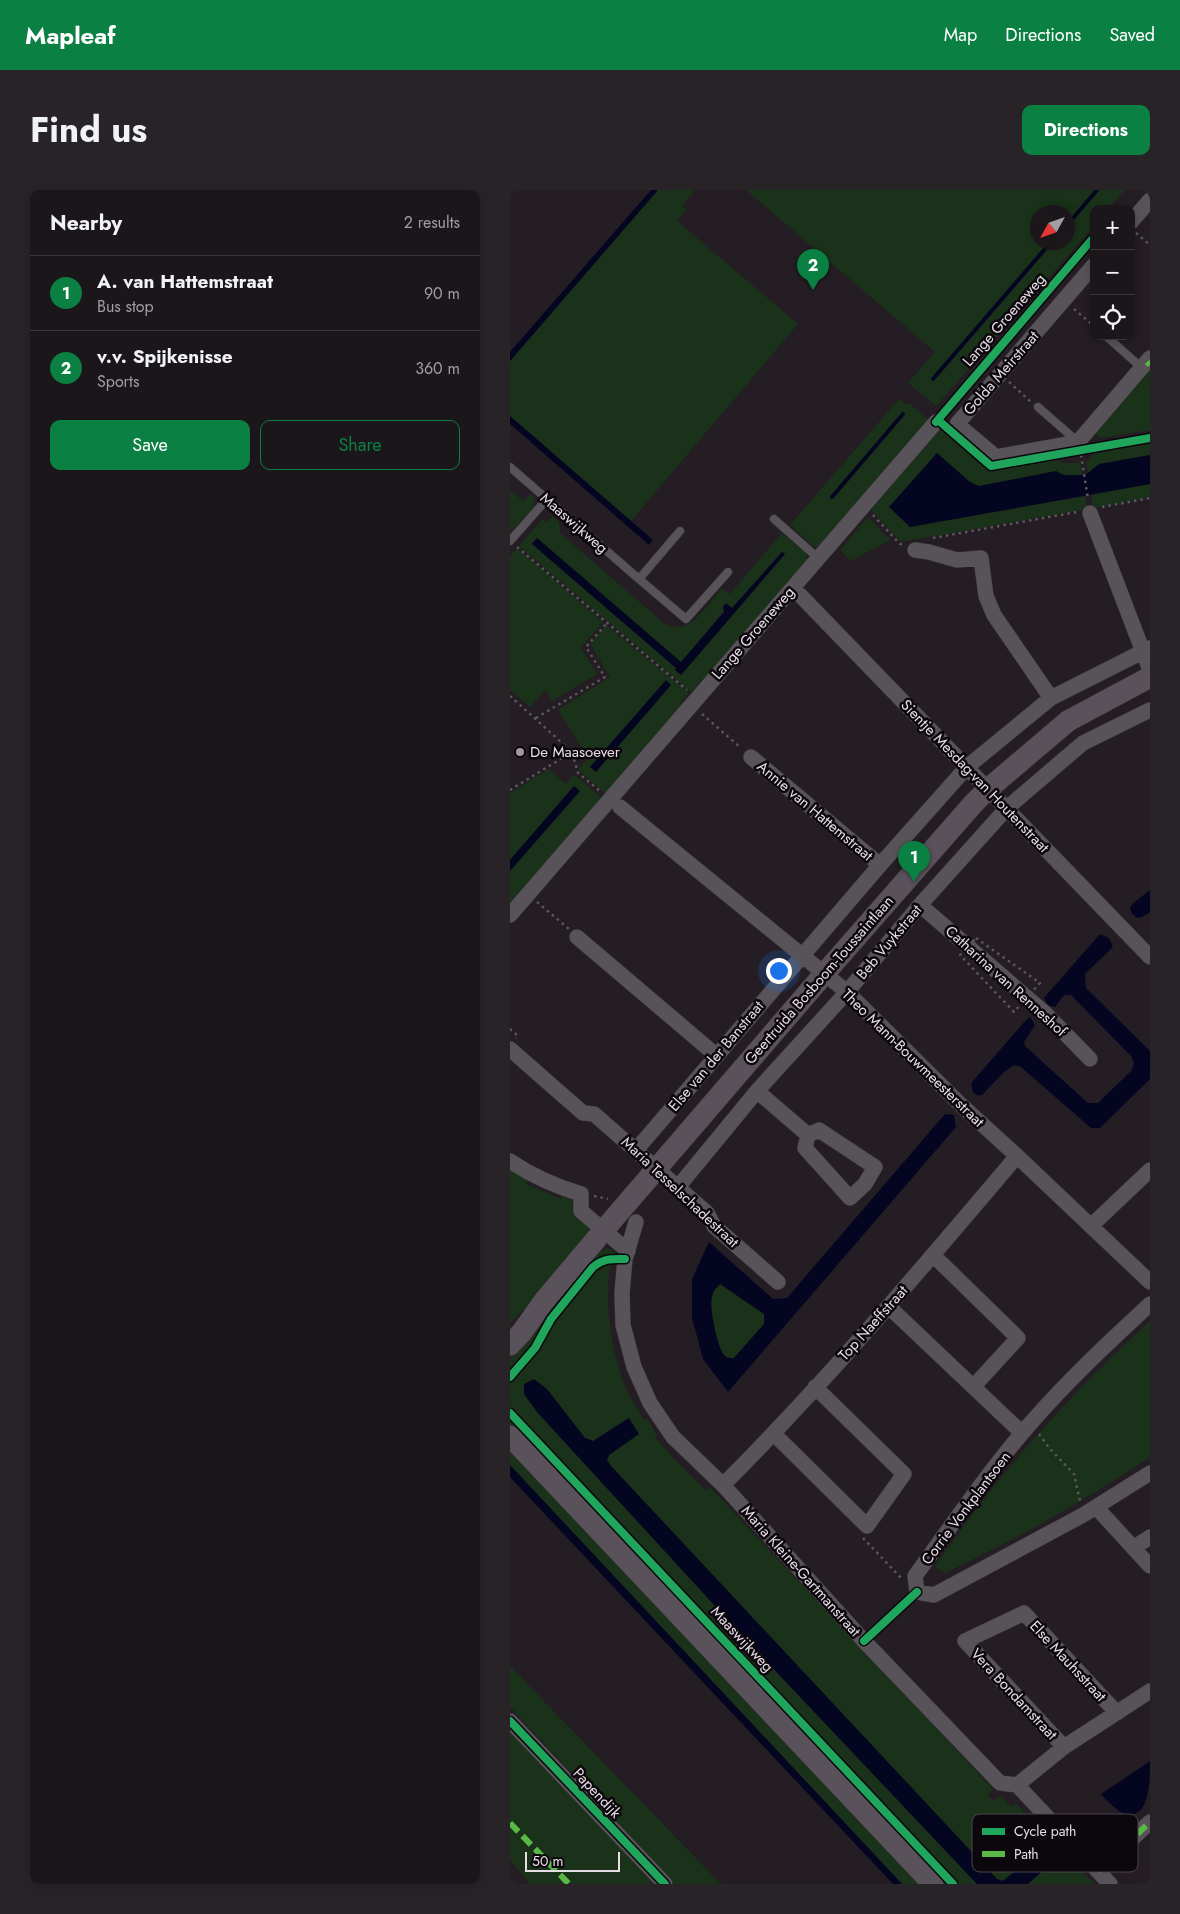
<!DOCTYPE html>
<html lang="en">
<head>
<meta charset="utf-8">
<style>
  :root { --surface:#1b161a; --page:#282327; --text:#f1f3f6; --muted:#a09fa2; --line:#393539; --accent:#0b8043 }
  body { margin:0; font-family:Jost,sans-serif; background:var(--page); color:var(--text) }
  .controls { position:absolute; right:15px; top:15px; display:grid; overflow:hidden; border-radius:10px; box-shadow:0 2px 8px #0003 }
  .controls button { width:45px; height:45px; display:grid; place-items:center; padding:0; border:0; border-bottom:1px solid var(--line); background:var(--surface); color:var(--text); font:25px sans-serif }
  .compass { position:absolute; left:520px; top:15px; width:45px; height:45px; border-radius:50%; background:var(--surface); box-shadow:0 2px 8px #0003; rotate:230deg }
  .scale { position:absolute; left:15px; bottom:12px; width:95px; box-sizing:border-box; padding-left:5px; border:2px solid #e6dde5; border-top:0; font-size:14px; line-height:18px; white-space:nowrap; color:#e6dde5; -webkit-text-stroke:4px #0c070c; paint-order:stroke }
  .you { position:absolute; left:268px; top:780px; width:18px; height:18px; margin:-12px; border:4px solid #fff; border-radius:50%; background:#1a73e8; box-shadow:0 0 0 8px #1a73e833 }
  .badge { display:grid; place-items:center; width:32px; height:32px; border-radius:50%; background:var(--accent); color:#fff; font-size:16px; font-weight:700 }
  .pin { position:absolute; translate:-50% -41px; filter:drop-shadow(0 1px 2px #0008) }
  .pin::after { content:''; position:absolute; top:26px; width:18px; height:15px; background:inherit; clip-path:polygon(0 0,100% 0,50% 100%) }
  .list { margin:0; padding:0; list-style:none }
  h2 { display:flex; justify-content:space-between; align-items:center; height:65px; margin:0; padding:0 20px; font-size:21px }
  h2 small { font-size:16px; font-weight:400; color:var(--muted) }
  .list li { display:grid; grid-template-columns:32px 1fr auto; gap:15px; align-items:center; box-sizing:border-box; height:75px; padding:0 20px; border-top:1px solid var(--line) }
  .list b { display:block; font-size:19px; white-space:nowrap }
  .list p { margin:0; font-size:16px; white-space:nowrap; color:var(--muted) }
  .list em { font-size:16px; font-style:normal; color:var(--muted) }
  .actions { display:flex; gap:10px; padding:15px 20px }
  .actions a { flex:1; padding:11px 0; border:1px solid var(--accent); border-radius:10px; text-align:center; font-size:18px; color:var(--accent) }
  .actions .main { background:var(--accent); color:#fff }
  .icon { flex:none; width:28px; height:28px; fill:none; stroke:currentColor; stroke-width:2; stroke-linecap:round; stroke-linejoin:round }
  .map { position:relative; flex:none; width:640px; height:1694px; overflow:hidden; border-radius:10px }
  header { display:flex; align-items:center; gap:30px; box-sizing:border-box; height:70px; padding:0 25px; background:var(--accent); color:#fff }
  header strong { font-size:24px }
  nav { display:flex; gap:28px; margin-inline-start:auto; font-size:18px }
  .intro { display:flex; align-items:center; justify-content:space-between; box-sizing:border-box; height:120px; padding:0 30px }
  h1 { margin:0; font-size:35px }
  .button { padding:12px 22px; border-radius:10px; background:var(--accent); color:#fff; font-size:18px; font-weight:700 }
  main { display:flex; gap:30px; padding:0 30px }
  aside { flex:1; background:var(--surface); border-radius:10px; box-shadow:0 2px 8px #0003 }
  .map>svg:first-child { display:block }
  .green { fill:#1a3219; fill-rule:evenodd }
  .water { fill:#040621; fill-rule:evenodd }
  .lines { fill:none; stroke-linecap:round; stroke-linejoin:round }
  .stream { stroke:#040621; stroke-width:4 }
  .lane-casing { stroke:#3c373b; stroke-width:9 }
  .street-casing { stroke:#3c373b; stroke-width:16 }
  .secondary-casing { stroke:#3c373b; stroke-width:22 }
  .path { stroke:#5b575b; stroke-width:2.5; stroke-dasharray:2.5 4; stroke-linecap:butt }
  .lane { stroke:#585358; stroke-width:8 }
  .street { stroke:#585358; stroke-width:15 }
  .secondary { stroke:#5a525a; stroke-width:21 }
  .quiet { stroke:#58b947; stroke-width:6; stroke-dasharray:12 6; stroke-linecap:butt }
  .cycleway-casing { stroke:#0c070c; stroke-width:11 }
  .cycleway { stroke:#20a55d; stroke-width:8 }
  .poi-dot { fill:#a29aa1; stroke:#0c070c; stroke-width:2 }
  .labels { text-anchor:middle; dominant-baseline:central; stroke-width:5; stroke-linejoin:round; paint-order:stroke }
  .street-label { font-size:15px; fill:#e6dde5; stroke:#0c070c }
  .poi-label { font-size:15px; fill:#e6dde5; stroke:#0c070c; text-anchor:start }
  .key { fill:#0c070c; stroke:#4d474d; stroke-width:1 }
  .key-label { font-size:14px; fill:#e6dde5 }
</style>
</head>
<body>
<header>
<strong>Mapleaf</strong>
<nav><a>Map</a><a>Directions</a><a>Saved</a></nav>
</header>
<div class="intro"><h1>Find us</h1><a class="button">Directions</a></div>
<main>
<aside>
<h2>Nearby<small>2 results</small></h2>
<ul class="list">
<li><span class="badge">1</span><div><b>A. van Hattemstraat</b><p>Bus stop</p></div><em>90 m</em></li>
<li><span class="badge">2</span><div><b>v.v. Spijkenisse</b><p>Sports</p></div><em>360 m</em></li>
</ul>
<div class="actions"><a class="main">Save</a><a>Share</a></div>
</aside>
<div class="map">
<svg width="640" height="1694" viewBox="0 0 640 1694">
  <rect width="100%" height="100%" fill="#241d23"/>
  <!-- green -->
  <path class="green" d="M148 0H185L172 16 177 19 167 31 288 134 121 331 0 226V171Z
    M236 0H615L598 19H584V36L426 216 398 193 425 162ZM528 22H558V52H528Z
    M640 176V240L591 248 583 242Z
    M388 210H390L395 214 399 213 421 232 308 357 303 356 280 335Z
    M432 237 480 278 543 268 553 273H570L572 285H554L546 282 469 296 460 292 426 263 400 337 575 306 577 319 391 352 361 320Z
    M640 251V265L589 274 578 283 576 272 580 269 584 261Z
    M640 294V307L583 318 581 305Z
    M0 300 13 311 21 303 25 309 23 318 0 343Z
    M43 326 49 332 50 343 155 434C180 447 197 415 212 398L220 404 272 343 297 364V371L194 490 192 489 181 502 9 356 32 329 37 332ZM27 348 171 472 214 421 213 417 216 414 222 419 272 362 275 364 171 485 165 480 166 478 22 354Z
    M358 327 380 350 341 371 330 360Z
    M7 358 93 432 71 458 87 484 42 511 35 500 20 517 0 500V366Z
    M96 435 179 503 170 513 172 515 96 604 68 580 78 568 48 520 100 487 80 454ZM156 490 86 582H85L81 577Z
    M39 579 56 594 64 584 92 608 0 715V681L69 602 64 596 0 670V603Z
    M0 978 18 989 16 994 51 1009 53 1004 58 1006 62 1010 64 1020 79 1037 80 1043 25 1109 0 1133Z
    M98 1058 107 1064C105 1068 101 1073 100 1078 94 1115 102 1168 118 1203 123 1212 129 1221 134 1230L137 1228 147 1245 145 1247 163 1268 195 1300 200 1297 483 1599 478 1605 484 1611 491 1606 501 1617 506 1613 584 1694H518L536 1678 493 1691 487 1689 101 1276 97 1270 99 1265 107 1259 118 1228 83 1251 75 1248 36 1199 14 1204 27 1222 240 1454 467 1694H427L0 1239V1159L65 1086 91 1061Z
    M210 1094 254 1124V1134L224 1168C220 1168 216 1168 214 1165 207 1156 201 1122 201 1110 201 1103 205 1099 210 1094Z
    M640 1131V1267C575 1311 506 1349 435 1383L425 1376C444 1350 462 1324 482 1299 530 1239 583 1183 640 1131Z
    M0 1257 411 1694H392L0 1275Z
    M0 1476 211 1694H165L0 1517Z
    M0 1535 151 1694H20L0 1670Z"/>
  <!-- water -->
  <path class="water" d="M141 0H148L0 171V162Z
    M0 226 143 350 139 355 0 234Z
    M427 263 460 292 469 296 546 281 554 285H572L578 283 589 274 640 265V294L400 337 379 317Z
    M27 348 171 472 214 422 213 417 216 413 222 418 272 362 275 364 171 485 165 480 166 478 22 354Z
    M156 490 161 495 86 582 80 577Z
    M64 596 70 601 0 681V670Z
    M640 700V722C631 729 625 731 620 719L622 714Z
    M590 744 599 748 603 757 575 784 576 798 640 861V889L590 938H581L511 877 504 875 494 882 472 905C463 907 461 901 462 892L516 830 520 827 525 835 514 852 515 856 578 913H588L622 880 624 873 621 866 561 805H554L545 817 538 815 534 808Z
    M435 924 444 925 446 937 218 1202 193 1169 182 1128V1089L199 1052 263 1109 277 1108ZM210 1094 254 1124V1134L224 1168C220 1168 216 1168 214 1165 207 1156 199 1117 202 1107 203 1101 206 1098 210 1094Z
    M24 1189 37 1199 75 1248 83 1251 119 1228 129 1244 99 1265 97 1270 101 1276 487 1689 493 1691 525 1665 536 1678 518 1694H467L240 1454 27 1222 14 1204V1194Z
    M0 1275 392 1694H383L0 1287Z
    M640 1571C640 1587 640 1620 624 1624 618 1625 613 1624 609 1621 602 1616 596 1610 591 1604Z"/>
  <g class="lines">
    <!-- stream -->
    <path class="stream" d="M558 34 587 0
      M423 189 541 52
      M322 307 393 224"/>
    <defs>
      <path id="lane" d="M596 146 632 178
        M528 217 568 252
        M0 277 129 389
        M264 329 308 368
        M170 341 129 389 176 429 218 382
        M0 351 37 309"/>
      <path id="street" d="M621 32 640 10
        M584 75 447 234 486 267 568 252 640 168
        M580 323 640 480
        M405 360 419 362 447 370 471 368 476 406 484 425 541 508
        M290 405 640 767
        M241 567 370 675
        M110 617 337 802 450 914 507 966 640 1092
        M410 715 536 824 580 869
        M0 725 426 232
        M67 747 207 866
        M0 859 73 923 84 924 197 1023 204 1036 268 1092
        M247 901 298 945 309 940 365 977 355 994 340 1008 295 958 298 945
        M126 960 370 675 457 577 541 508 640 458
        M0 971C22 986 45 996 71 1004V1021L118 1061
        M168 997 247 901 337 802 410 715 497 618 573 553 640 520
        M126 1032 115 1069 112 1103 113 1135 124 1177 140 1213 163 1247 213 1295 354 1451 490 1593 507 1595 600 1694
        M582 1035 640 980
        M423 1065 508 1148 464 1196
        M640 1114C598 1153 557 1191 519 1235 478 1282 442 1335 405 1386L407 1402 424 1405 573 1325 640 1283
        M379 1117 512 1243
        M264 1244 357 1336 394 1284 305 1197
        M213 1295C317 1191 412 1078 507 966
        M586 1317 640 1376
        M623 1358 640 1347
        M0 1531 155 1694
        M554 1557 455 1451 514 1423 607 1523
        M507 1595 554 1557 640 1501
        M588 1681 640 1632"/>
      <path id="secondary" d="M0 1155 12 1142 34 1111 93 1041 314 784 463 614 478 599 558 531 640 487
        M0 1246 423 1694"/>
    </defs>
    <!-- lane casing -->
    <use href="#lane" class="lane-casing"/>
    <!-- street casing -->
    <use href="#street" class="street-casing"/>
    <!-- secondary casing -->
    <use href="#secondary" class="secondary-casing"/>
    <!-- path -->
    <path class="path" d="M626 43 640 55
      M540 98 545 102
      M564 119 584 136
      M499 192 521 212
      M571 265 578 309
      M592 317 640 308
      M363 325 390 354 395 353
      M423 348 567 322
      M7 357 177 500
      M0 506 62 562 68 583 90 601
      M192 524 231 558
      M26 528 95 487 76 457 97 433
      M0 600 62 562
      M27 712 59 739
      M466 748 530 793 504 822 450 765Z
      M0 839 8 846 6 848
      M84 1006 98 1009
      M529 1244 539 1258 564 1284 570 1311
      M353 1348 393 1390"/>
    <!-- lane -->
    <use href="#lane" class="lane"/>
    <!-- street -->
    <use href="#street" class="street"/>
    <!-- secondary -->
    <use href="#secondary" class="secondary"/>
    <!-- quiet -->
    <path class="quiet" d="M637 172 640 175
      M0 1633 59 1694
      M588 1681 640 1632"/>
    <defs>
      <path id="cycleway" d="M428 230 481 276 640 248
        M426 232 584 47
        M0 1187 25 1158 41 1129 83 1077C94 1068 102 1069 115 1069
        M0 1223 443 1694
        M354 1451 407 1402
        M0 1531 155 1694"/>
    </defs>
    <!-- cycleway casing -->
    <use href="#cycleway" class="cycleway-casing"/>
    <!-- cycleway -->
    <use href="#cycleway" class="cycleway"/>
  </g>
  <!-- markers -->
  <circle class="poi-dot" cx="10" cy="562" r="5"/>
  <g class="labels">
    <!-- street labels -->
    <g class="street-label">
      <text transform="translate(494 130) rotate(-49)">Lange Groeneweg</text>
      <text transform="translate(491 183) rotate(-49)">Golda Meirstraat</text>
      <text transform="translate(64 333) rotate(41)">Maaswijkweg</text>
      <text transform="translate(243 443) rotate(-49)">Lange Groeneweg</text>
      <text transform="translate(465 586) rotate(46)">Sientje Mesdag-van Houtenstraat</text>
      <text transform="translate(305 621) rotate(40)">Annie van Hattemstraat</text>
      <text transform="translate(379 752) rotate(-50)">Beb Vuykstraat</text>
      <text transform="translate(309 790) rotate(-49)">Geertruida Bosboom-Toussaintlaan</text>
      <text transform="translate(496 791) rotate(42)">Catharina van Renneshof</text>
      <text transform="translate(206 866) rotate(-50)">Else van der Banstraat</text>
      <text transform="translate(403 868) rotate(44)">Theo Mann-Bouwmeesterstraat</text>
      <text transform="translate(170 1002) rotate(43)">Maria Tesselschadestraat</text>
      <text transform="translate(363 1133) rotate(-48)">Top Naeffstraat</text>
      <text transform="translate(456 1318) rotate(-53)">Corrie Vonkplantsoen</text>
      <text transform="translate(291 1381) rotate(48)">Maria Kleine-Gartmanstraat</text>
      <text transform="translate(232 1449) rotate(47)">Maaswijkweg</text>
      <text transform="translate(558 1471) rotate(47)">Else Mauhsstraat</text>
      <text transform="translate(504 1504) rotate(47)">Vera Bondamstraat</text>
      <text transform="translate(87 1603) rotate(47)">Papendijk</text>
    </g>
    <!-- poi labels -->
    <g class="poi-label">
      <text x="20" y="562">De Maasoever</text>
    </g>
  </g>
  <!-- legend -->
  <rect x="462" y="1624" width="166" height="58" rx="8" class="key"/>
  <rect x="472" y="1638" width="23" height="7" fill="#20a55d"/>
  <rect x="472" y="1661" width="23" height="6" fill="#58b947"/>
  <g class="key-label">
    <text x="504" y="1646">Cycle path</text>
    <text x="504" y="1669">Path</text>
  </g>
</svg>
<div class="controls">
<button>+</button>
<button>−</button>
<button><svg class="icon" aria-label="locate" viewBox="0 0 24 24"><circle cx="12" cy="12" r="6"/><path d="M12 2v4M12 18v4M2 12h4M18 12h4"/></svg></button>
</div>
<svg class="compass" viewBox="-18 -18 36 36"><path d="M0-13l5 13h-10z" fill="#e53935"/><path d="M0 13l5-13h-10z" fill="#a09fa2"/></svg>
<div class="scale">50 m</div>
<div class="you"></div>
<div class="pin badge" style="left:404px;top:692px">1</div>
<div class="pin badge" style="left:303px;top:100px">2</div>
</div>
</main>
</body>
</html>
